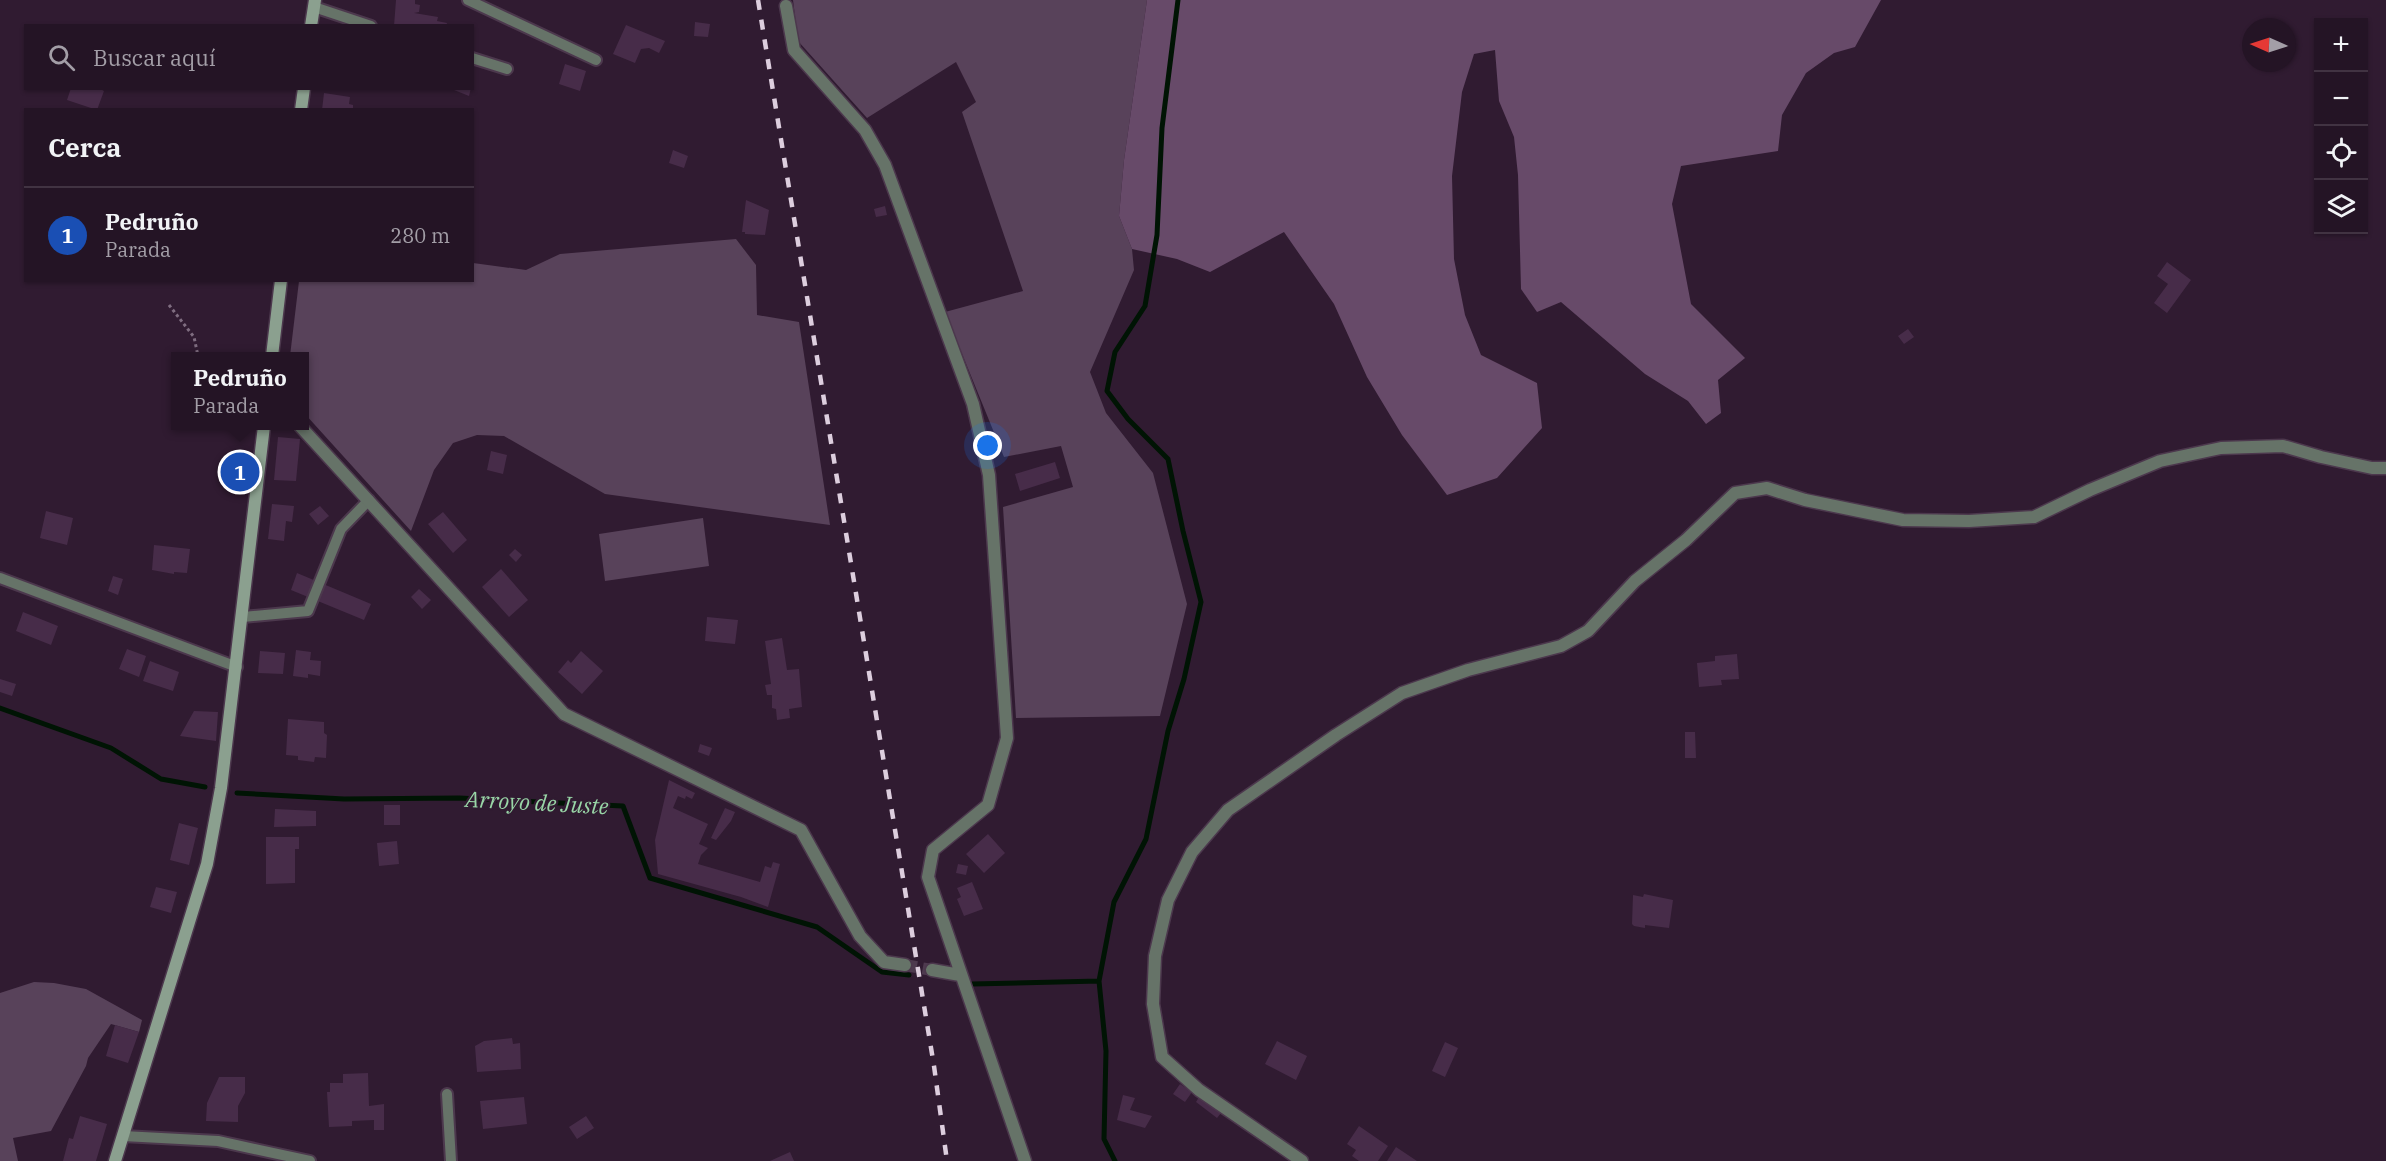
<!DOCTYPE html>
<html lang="es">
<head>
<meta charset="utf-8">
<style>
  :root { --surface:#241425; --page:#2c1d2d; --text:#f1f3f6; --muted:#a39ea7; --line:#413342; --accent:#1a73e8 }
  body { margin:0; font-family:"IBM Plex Serif",serif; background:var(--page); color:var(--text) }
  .controls { position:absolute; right:18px; top:18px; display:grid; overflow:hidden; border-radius:0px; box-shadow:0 2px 4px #0004 }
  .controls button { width:54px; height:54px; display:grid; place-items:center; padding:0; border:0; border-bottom:2px solid var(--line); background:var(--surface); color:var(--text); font:30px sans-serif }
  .compass { position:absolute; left:2242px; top:18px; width:54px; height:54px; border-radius:50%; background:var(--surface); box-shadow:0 2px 4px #0004; rotate:273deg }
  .you { position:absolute; left:988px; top:446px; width:21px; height:21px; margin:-15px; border:4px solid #fff; border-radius:50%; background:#1a73e8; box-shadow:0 0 0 9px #1a73e833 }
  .badge { display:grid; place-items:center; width:39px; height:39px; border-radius:50%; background:var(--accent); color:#fff; font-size:20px; font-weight:700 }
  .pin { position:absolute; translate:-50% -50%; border:3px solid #fff; box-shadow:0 2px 6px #0006 }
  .popup { position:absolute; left:171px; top:352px; width:138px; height:78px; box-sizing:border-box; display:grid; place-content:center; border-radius:0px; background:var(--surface); filter:drop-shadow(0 2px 4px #0005); font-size:20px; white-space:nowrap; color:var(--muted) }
  .popup b { font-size:22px; color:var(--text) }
  .popup::after { content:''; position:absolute; left:50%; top:100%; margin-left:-12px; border:12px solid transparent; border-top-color:var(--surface) }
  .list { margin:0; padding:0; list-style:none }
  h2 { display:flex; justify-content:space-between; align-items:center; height:78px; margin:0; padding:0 24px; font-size:26px }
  h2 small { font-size:20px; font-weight:400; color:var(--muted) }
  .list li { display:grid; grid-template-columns:39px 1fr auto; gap:18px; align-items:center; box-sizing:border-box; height:96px; padding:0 24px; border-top:2px solid var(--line) }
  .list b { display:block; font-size:22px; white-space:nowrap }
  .list p { margin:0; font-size:20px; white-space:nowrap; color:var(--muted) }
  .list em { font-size:20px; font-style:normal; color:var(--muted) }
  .icon { flex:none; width:33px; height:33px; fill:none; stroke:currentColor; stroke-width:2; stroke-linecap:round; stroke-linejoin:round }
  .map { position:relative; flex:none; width:2386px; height:1161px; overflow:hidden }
  .search { position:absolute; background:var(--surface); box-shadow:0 2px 4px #0004; left:24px; top:24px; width:450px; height:66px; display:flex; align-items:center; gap:15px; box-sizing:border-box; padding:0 21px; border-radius:0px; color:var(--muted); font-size:22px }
  .panel { position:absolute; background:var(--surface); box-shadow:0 2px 4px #0004; left:24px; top:108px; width:450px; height:174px; border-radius:0px }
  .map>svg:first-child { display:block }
  .green { fill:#58425a }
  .forest { fill:#674a69 }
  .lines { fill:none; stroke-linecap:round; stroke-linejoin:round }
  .stream { stroke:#001404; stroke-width:5 }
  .building { fill:#472c49 }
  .street-tunnel { stroke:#4e3a4f; stroke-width:12; stroke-dasharray:12 6; stroke-linecap:butt }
  .lane-casing { stroke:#4c384d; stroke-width:14 }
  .street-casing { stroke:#4c384d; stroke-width:15 }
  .secondary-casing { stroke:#4c384d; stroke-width:15 }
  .path { stroke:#7f6d80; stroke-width:3; stroke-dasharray:3 3; stroke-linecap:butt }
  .lane { stroke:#667368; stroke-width:10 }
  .street { stroke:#667368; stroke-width:12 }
  .secondary { stroke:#8ba08f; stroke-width:12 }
  .rail { stroke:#ddcede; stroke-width:4.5; stroke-dasharray:10 10; stroke-linecap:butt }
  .labels { text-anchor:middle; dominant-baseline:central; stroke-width:4.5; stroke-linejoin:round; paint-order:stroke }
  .water-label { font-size:22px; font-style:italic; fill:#99d6a7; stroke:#301b31 }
</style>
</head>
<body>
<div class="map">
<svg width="2386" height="1161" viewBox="0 0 2386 1161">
  <rect width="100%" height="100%" fill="#301b31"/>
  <!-- green -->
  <path class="green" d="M793 0H1147L1124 160 1119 216 1132 249 1134 270 1090 372 1106 413 1153 473 1187 604 1160 716 1016 718 1003 507 1073 487 1061 446 1004 457 945 312 1023 291 962 112 976 102 956 62 867 118 798 41Z
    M736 239 756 265 757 315 799 322 830 525 605 494 504 436 477 435 453 443 434 470 411 531 305 414 304 356H290L299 281 472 280 473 263 526 270 560 254Z
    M703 518 709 566 605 581 599 534Z
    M34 982 54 983 86 989 142 1020 139 1032 111 1024 88 1058 86 1066 51 1131 13 1138 18 1161H0V993Z"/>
  <!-- forest -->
  <path class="forest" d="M1147 0H1881L1855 47 1834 53 1806 73 1782 115 1778 151 1681 166 1672 204 1691 304 1745 358 1718 380 1721 413 1706 424 1688 401 1645 374 1561 302 1537 312 1521 289 1518 175 1514 137 1499 101 1495 50 1474 54 1462 92 1452 176 1454 259 1465 315 1481 355 1537 383 1542 428 1497 478 1447 495 1402 435 1367 377 1334 304 1284 232 1210 272 1177 259 1132 249 1119 216 1124 160Z"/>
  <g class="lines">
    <!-- stream -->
    <path class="stream" d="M0 708 111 748 161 779 205 787
      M237 793 344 799 459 798 623 806 650 878 817 927 882 972 909 975
      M972 984 1099 981
      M1115 1161 1104 1139 1106 1051 1099 981 1114 902 1146 839 1168 731 1184 679 1201 602 1183 531 1168 459 1128 419 1107 391 1115 352 1145 306 1157 235 1162 128 1178 0"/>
  </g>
  <!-- building -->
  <path class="building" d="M396 0H415V4L420 5 419 12 414 13 438 17 437 21 447 23 446 26H394Z
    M695 22 710 24 708 37 694 36Z
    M626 25 665 41 659 53 649 48 641 49 635 63 613 54Z
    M565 64 586 71 580 91 559 84Z
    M71 88H99L104 91 97 110 67 100Z
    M449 88H471L469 96Z
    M324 93 350 97 349 104 353 105V110H322Z
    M673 150 688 156 684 168 669 163Z
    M746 200 769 210 765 235 745 234V232H742Z
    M885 206 887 215 876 217 874 209Z
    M2167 262 2191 280 2167 313 2154 303 2168 284 2157 276Z
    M1908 329 1914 337 1904 344 1898 336Z
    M278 437 300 439 296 481 274 480Z
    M491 451 507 455 503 474 487 470Z
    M1055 462 1060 478 1020 491 1015 474Z
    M272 504 294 506 292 522 286 521 284 541 268 539Z
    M320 506 329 516 318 525 309 514Z
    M46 511 73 518 67 545 40 538Z
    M443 512 467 540 453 553 428 524Z
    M154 545 190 549 187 573 174 572V574L152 570Z
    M515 549 522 555 516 562 509 555Z
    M501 569 528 600 509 617 482 587Z
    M297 573 371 604 364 620 291 590Z
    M113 576 123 579 118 595 108 591Z
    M419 589 431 600 422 609 411 597Z
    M23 612 58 626 51 645 16 631Z
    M707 617 738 620 735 644 705 641Z
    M782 638 787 670 799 669 802 707 789 709 790 718 777 720 776 709 772 708V695H767L765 685 771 684 765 641Z
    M127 649 146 656 139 677 119 669Z
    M296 650 311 652 310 660 321 661 320 676 308 674V678L293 676Z
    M260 651 285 653 283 674 258 673Z
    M581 651 603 671 582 694 558 672 568 660 571 663Z
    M1737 654 1739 679 1721 680 1722 685 1699 687 1697 663 1715 661V656Z
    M150 661 179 672 173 691 143 681Z
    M0 679 16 684 12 696 0 692Z
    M194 711 218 712 216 741 180 736Z
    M288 719 324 722V733L327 735 326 758 315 757 314 762 298 760V756L286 755Z
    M1685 732H1695L1696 758H1685Z
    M700 744 712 748 709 756 698 752Z
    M669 780 695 793 692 799 686 796 685 799 678 796 673 808 708 824 699 844 708 848 701 855 698 864 760 882 765 866 771 868 773 862 780 864 768 907 741 897 658 874 655 840Z
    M384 805H400V825H384Z
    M725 808 735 812 731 821 716 840 711 838Z
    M275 809 316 811V826L274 827Z
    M179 823 198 828 189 865 170 860Z
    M988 834 1005 853 984 873 966 854Z
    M266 837H299V849H295V883L266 884Z
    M397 841 399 864 379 866 377 843Z
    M958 864 968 866 966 875 956 873Z
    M972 882 983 909 964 916 957 899 961 897 957 888Z
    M156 887 177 892 171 913 150 907Z
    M1644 894 1673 900 1669 928 1645 925V928L1634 926 1632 924 1633 895 1643 897Z
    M115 1025 139 1032 128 1063 106 1056Z
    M512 1038 513 1044 520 1043 521 1069 477 1072 475 1046 484 1041Z
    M1277 1041 1307 1056 1296 1080 1265 1064Z
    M1445 1042 1458 1048 1445 1077 1432 1071Z
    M368 1073 369 1106 384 1104V1130H374V1120L352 1121V1126L329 1127 327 1092H330V1083H343V1074Z
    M219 1077H245V1093L238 1106V1122L206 1121 207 1103Z
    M1180 1084 1192 1092 1185 1102 1173 1094Z
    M1123 1095 1135 1098 1130 1110 1152 1116 1145 1128 1117 1120Z
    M524 1097 527 1124 483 1129 480 1101Z
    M1199 1097 1221 1113 1217 1118 1196 1102Z
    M80 1116 107 1124 96 1161H63L69 1138 73 1139Z
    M586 1116 594 1128 577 1139 569 1127Z
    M1359 1126 1388 1146 1378 1161H1359L1352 1156 1356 1150 1347 1144Z
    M1396 1147 1417 1161H1387Z
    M790 1152 794 1161H770L781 1156Z"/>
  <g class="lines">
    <!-- street-tunnel -->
    <path class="street-tunnel" d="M905 965 932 970"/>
    <defs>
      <path id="lane" d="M468 0 596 60
        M314 7 371 26
        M472 58 507 69
        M0 578 237 667
        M243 617 308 611 341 529 369 500
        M447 1094 451 1161
        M123 1136 218 1141 310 1161"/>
      <path id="street" d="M786 6 794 50 865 130 885 165 973 404 989 475 1007 738 988 805 933 850 928 877 1025 1161
        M300 426 564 714 801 830 860 936 884 962 905 965
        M932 970 960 975
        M1302 1161 1199 1090 1162 1057 1153 1004 1155 956 1168 900 1192 852 1228 810 1336 735 1402 693 1468 670 1561 646 1588 631 1635 581 1686 540 1735 493 1767 488 1805 500 1903 520 1969 521 2034 517 2090 490 2160 461 2221 448 2283 446 2321 457 2372 468H2386"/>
      <path id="secondary" d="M311 26 315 0
        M301 110 304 88
        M272 356 281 280
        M115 1161 207 864 221 788 264 426"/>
    </defs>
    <!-- lane casing -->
    <use href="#lane" class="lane-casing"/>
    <!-- street casing -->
    <use href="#street" class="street-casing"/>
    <!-- secondary casing -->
    <use href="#secondary" class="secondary-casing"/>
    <!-- path -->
    <path class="path" d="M169 305 194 337 198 356"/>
    <!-- lane -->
    <use href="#lane" class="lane"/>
    <!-- street -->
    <use href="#street" class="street"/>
    <!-- secondary -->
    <use href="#secondary" class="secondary"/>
    <!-- rail -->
    <path class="rail" d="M758 0 934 1066 947 1161"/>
  </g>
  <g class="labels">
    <!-- water labels -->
    <g class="water-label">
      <text transform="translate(537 802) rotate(3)">Arroyo de Juste</text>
    </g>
  </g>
</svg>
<div class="controls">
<button>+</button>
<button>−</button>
<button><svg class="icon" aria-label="locate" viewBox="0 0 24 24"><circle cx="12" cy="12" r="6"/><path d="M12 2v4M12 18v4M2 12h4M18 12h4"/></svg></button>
<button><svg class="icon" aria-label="layers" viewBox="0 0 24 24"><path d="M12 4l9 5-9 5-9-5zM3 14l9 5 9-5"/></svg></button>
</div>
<svg class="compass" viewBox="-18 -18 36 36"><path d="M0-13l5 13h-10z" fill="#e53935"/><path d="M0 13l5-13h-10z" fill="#a39ea7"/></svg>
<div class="you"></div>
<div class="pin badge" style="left:240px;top:472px;background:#1a4fb4">1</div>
<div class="popup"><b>Pedruño</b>Parada</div>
<div class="search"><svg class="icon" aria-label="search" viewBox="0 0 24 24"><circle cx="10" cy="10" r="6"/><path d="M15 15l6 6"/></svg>Buscar aquí</div>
<section class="panel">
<h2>Cerca<small></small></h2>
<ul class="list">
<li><span class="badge" style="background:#1a4fb4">1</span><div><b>Pedruño</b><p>Parada</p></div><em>280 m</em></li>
</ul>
</section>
</div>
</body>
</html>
